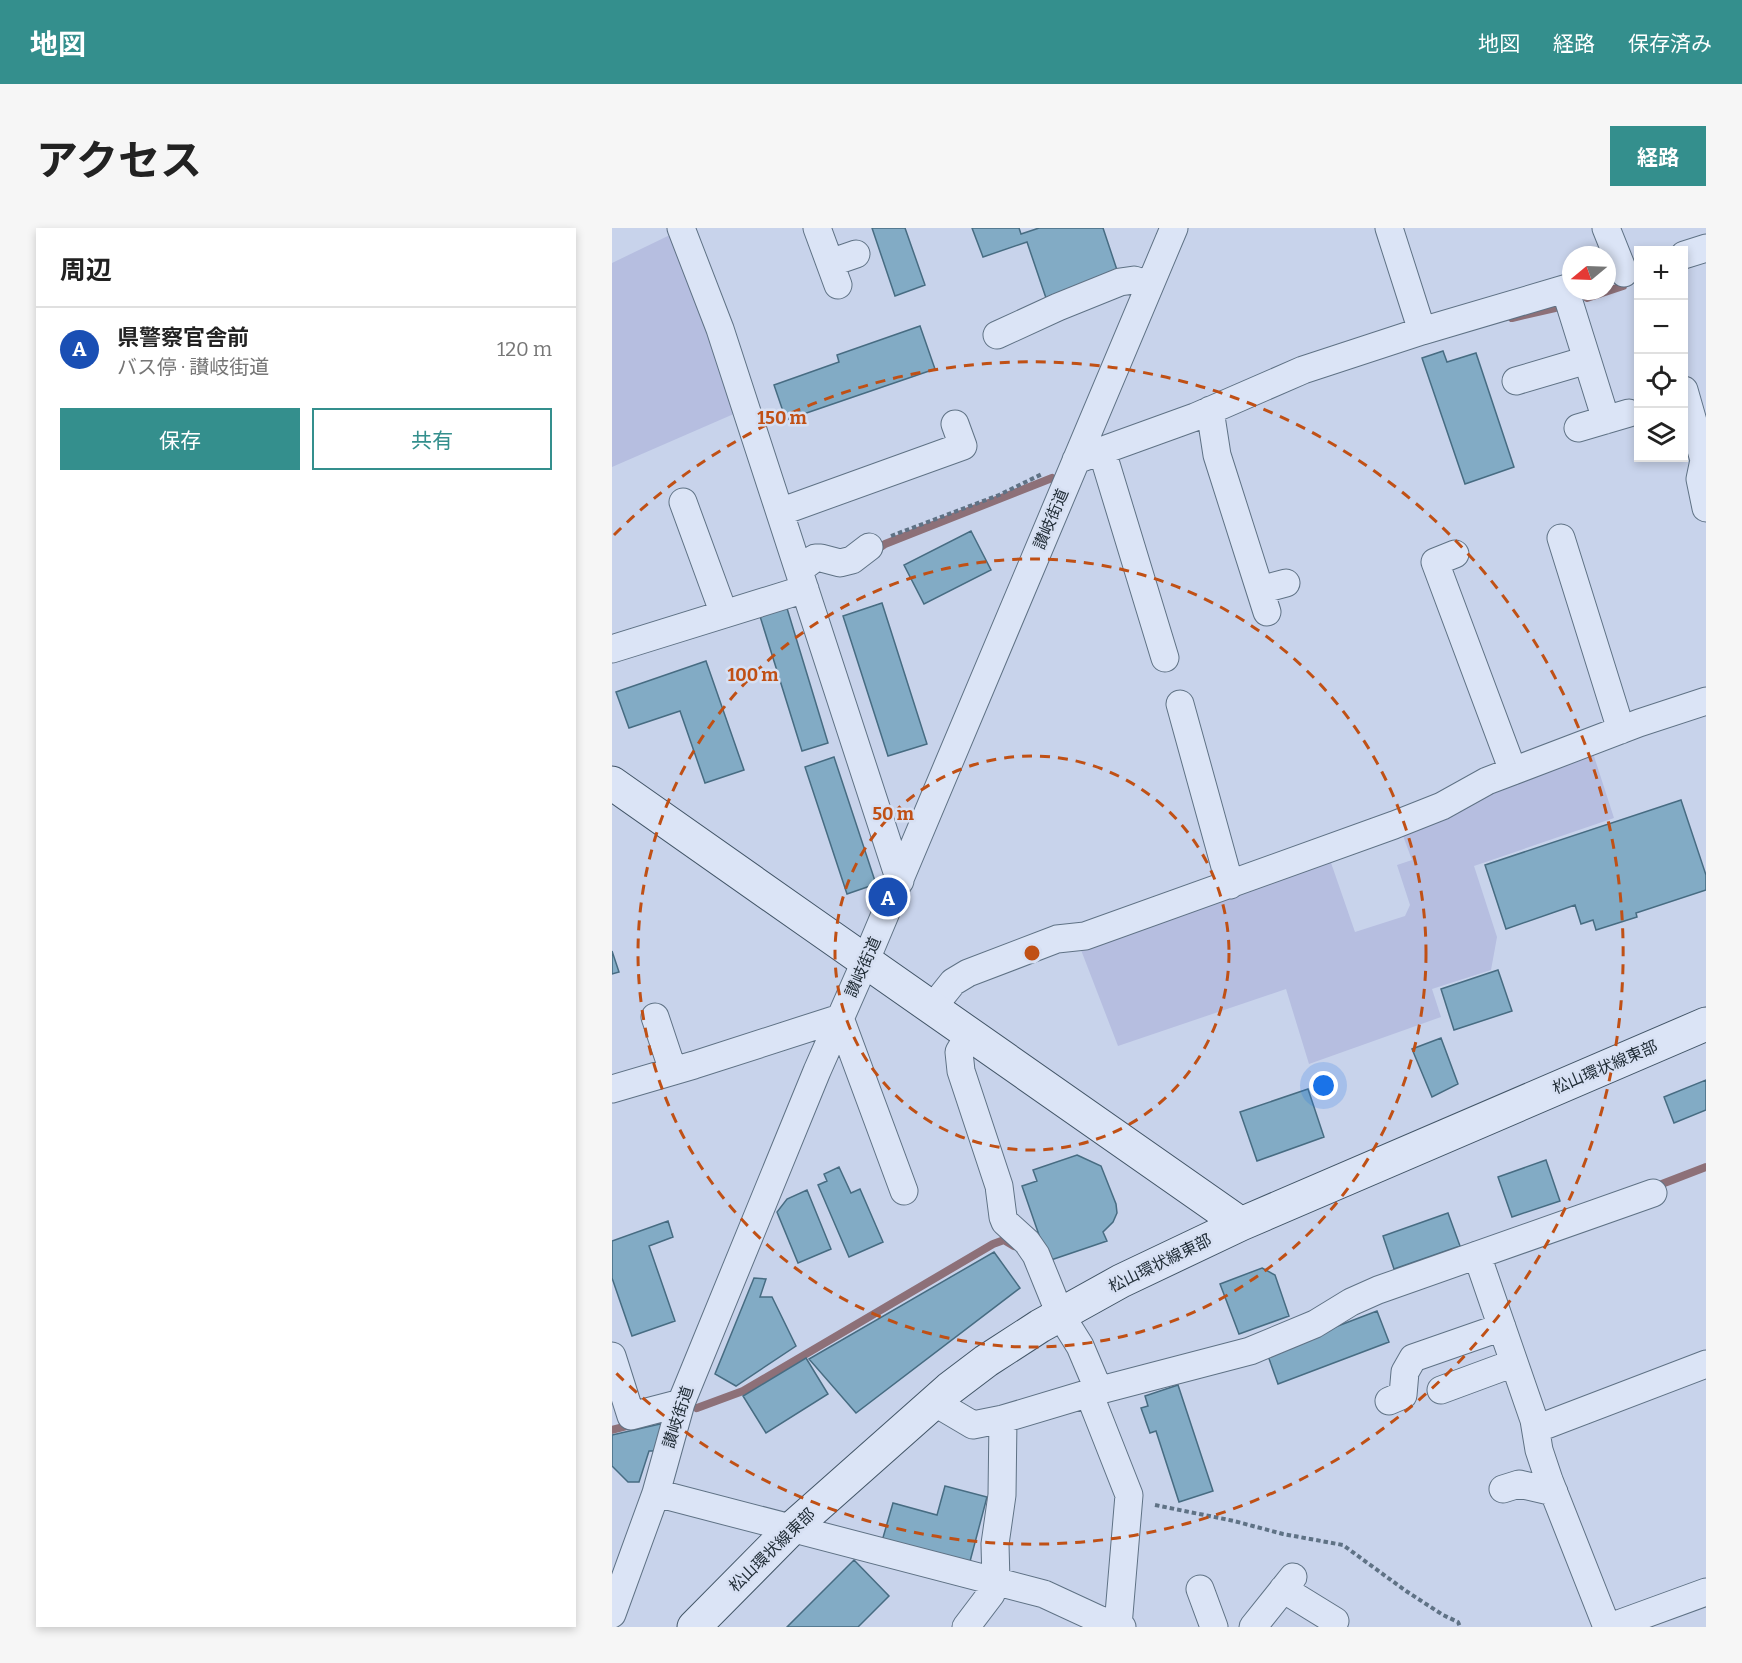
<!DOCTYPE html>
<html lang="ja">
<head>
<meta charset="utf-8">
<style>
  :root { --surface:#fff; --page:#f6f6f6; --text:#222; --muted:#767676; --line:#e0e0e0; --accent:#348f8d }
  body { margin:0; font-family:Bitter,"Noto Sans JP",serif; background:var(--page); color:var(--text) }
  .controls { position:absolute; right:18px; top:18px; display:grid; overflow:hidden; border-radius:0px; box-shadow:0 3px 9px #0003 }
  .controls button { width:54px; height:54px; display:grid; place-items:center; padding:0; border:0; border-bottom:2px solid var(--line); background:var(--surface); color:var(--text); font:30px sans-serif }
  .compass { position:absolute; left:950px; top:18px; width:54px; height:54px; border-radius:50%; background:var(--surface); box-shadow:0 3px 9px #0003; rotate:251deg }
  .you { position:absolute; left:712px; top:858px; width:21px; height:21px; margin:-15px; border:4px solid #fff; border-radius:50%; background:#1a73e8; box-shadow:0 0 0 9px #1a73e833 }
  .badge { display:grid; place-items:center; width:39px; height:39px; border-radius:50%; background:var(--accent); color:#fff; font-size:20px; font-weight:700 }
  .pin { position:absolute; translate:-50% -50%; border:3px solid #fff; box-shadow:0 2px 6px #0006 }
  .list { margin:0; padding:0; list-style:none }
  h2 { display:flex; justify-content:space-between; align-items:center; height:78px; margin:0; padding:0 24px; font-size:26px }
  h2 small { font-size:20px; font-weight:400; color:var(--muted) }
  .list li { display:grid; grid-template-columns:39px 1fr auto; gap:18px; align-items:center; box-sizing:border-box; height:84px; padding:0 24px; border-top:2px solid var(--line) }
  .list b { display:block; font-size:22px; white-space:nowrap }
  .list p { margin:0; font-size:20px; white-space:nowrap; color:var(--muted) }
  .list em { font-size:20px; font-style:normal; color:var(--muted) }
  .actions { display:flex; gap:12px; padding:18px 24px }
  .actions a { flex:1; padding:14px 0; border:2px solid var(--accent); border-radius:0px; text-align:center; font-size:21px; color:var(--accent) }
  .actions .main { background:var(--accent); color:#fff }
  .icon { flex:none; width:33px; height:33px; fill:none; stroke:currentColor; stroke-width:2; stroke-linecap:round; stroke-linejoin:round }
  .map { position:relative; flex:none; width:1094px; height:1399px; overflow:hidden; border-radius:0px }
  header { display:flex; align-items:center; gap:36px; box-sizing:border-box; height:84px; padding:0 30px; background:var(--accent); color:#fff }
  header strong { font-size:28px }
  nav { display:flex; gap:33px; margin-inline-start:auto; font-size:21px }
  .intro { display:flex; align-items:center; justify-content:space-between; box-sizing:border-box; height:144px; padding:0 36px }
  h1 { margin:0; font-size:42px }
  .button { padding:15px 27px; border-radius:0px; background:var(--accent); color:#fff; font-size:21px; font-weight:700 }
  main { display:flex; gap:36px; padding:0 36px }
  aside { flex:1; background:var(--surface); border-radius:0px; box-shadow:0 3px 9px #0003 }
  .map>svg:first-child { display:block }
  .farmland { fill:#b6bee0 }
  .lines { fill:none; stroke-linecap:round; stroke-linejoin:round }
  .stream { stroke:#8d7078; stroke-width:8 }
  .building { fill:#82abc5; stroke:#476c82; stroke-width:1.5 }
  .street-casing { stroke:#5f7285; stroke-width:29 }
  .secondary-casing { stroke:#425567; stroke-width:35 }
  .path { stroke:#5f7285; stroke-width:4; stroke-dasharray:4.5 3; stroke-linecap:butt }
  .street { stroke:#dbe4f6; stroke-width:27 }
  .secondary { stroke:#dbe4f6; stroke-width:33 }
  .ring { fill:none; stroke:#c05015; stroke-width:3; stroke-dasharray:10 8 }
  .labels { text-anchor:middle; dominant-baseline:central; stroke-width:5; stroke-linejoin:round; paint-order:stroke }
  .street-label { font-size:16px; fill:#212d37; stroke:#d7e0f3 }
  .centre { fill:#c05015; stroke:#d7e0f3; stroke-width:3 }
  .ring-label { font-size:18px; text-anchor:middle; font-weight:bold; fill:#c05015; stroke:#d7e0f3; stroke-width:5; stroke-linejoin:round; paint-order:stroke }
</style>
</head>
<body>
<header>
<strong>地図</strong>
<nav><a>地図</a><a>経路</a><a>保存済み</a></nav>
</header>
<div class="intro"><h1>アクセス</h1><a class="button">経路</a></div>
<main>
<aside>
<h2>周辺<small></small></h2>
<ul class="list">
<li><span class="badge" style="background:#1a4fb4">A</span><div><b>県警察官舎前</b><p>バス停 · 讃岐街道</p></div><em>120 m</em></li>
</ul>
<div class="actions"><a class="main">保存</a><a>共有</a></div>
</aside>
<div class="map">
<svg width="1094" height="1399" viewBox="0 0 1094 1399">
  <rect width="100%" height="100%" fill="#c8d3eb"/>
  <!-- farmland -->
  <path class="farmland" d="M60 6 124 185 0 239V35Z
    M980 522 1002 590 862 638 885 709 879 742 820 761 829 789 697 836 674 761 506 818 469 722 717 629 743 704 793 688 798 677 785 637 800 632 790 605 877 560Z"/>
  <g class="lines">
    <!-- stream -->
    <path class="stream" d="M975 70 1011 58
      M900 90 943 80
      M263 323 273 316 440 250
      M1042 959 1094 939
      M85 1180 131 1163 381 1016 392 1012 402 1018
      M0 1202 23 1196"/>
  </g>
  <!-- building -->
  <path class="building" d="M260 0H293L313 57 283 68Z
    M360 0H407L409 6 427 0H491L506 45 434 70 415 14 371 29Z
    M308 98 323 141 174 192 162 157 227 134 225 127Z
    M831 123 835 134 864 125 902 239 853 256 810 130Z
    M359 303 379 342 312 376 292 337Z
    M270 375 315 516 276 528 231 388Z
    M174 377 216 515 190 523 147 385Z
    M94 433 132 542 93 555 68 483 17 500 4 464Z
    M222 529 264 656 235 666 193 539Z
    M1069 572 1094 647V662L1024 685 1025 689 984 702 981 692 969 696 963 677 894 701 873 637Z
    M0 723 7 744 0 746Z
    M886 742 900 783 842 802 829 761Z
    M829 810 846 856 820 869 800 821Z
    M1094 852V882L1062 895 1052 869Z
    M696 861 712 909 645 933 628 884Z
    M465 927 489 938 504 976 505 985 501 994 491 1004 495 1013 436 1033 410 958 425 953 421 942Z
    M934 932 948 973 900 989 886 949Z
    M227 939 239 965 248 961 271 1014 237 1029 206 957 215 953 212 946Z
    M195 962 219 1021 186 1035 165 984 175 971Z
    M836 985 848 1018 782 1041 771 1008Z
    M56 993 61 1009 37 1018 63 1093 20 1108 0 1050V1013Z
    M382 1024 408 1060 244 1185 197 1131Z
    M650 1040 663 1047 677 1088 627 1106 608 1056Z
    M142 1050 154 1051 148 1069H160L184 1118 124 1158 103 1146Z
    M765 1083 777 1114 666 1156 655 1125Z
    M194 1130 216 1166 154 1205 131 1168Z
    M566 1157 601 1263 567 1274 544 1203 538 1205 529 1180 536 1178 533 1168Z
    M48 1196 53 1198 45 1223H37L27 1254H16L0 1238V1207Z
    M333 1258 375 1269 356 1341 268 1320 281 1275 325 1287Z
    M242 1332 277 1368 246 1399H175Z"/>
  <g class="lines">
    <defs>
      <path id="street" d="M69 0 108 101 288 653
        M205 0 226 57
        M777 0 810 103
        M994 0 1012 45
        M1072 27 1094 20
        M218 35 244 26
        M953 61 994 192
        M385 107 446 79 508 54 522 52 538 57
        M904 153 975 132
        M1072 162 1092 232 1088 251 1094 280
        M598 182 605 227 655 384
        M966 200 1017 185
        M490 223 553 430
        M464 232 583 189 691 142 810 103 959 59
        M71 274 112 386
        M168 284 351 218 343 196
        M949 310 1009 502
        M843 326 823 334 901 543
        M187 342 203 330H209L228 335 240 332 257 319
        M648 362 674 355
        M0 421 193 361
        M568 476 618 657
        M321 779 341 754 356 745 445 711 473 708 782 597 830 578 875 553 1027 495 1094 473
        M43 789 61 843
        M358 805 347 824 349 843 387 958 391 989 393 994 415 1014 424 1027 448 1086 468 1118 482 1151 480 1173 517 1267 506 1398
        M0 861 82 837 228 790 292 963
        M865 1027 922 1192 927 1222 937 1252 995 1399
        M0 1128 19 1188 69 1175
        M829 1162 902 1135
        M777 1173 791 1167 793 1144 801 1130 890 1099
        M322 1174 361 1197 391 1191 481 1164 638 1123 703 1096 739 1074 766 1062 1041 965
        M924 1201 1094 1136
        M891 1261 907 1256 942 1264
        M44 1265 432 1366 486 1391 510 1399
        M588 1361 602 1399
        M671 1361 723 1393
        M0 1386 44 1265 69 1175 205 843 253 734 562 0
        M354 1399 379 1366 384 1354 383 1316 390 1267 391 1191
        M641 1399 681 1349
        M998 1399 1094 1364"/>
      <path id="secondary" d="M0 555C209 703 420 849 629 996
        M82 1399 179 1301 337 1161 374 1133 428 1098 509 1053 629 996 1094 796"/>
    </defs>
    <!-- street casing -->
    <use href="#street" class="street-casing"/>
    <!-- secondary casing -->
    <use href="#secondary" class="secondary-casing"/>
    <!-- path -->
    <path class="path" d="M279 308 387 267 430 246
      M543 1277 622 1293 671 1306 731 1317 794 1363 831 1387 846 1394 848 1399"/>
    <!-- street -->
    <use href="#street" class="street"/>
    <!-- secondary -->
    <use href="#secondary" class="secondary"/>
  </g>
  <!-- distance rings -->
  <g class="ring">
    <circle cx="420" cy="725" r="197"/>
    <circle cx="420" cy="725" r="394"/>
    <path d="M2 307A591 591 0 1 1 2 1143"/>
  </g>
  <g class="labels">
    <!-- street labels -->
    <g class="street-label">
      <text transform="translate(439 291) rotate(-67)">讃岐街道</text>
      <text transform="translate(251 739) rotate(-66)">讃岐街道</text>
      <text transform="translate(993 839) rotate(-23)">松山環状線東部</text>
      <text transform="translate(548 1035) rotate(-26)">松山環状線東部</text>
      <text transform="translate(66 1189) rotate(-72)">讃岐街道</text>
      <text transform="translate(160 1322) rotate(-44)">松山環状線東部</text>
    </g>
  </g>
  <circle cx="420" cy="725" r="9" class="centre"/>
  <g class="ring-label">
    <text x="170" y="196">150 m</text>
    <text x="141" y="453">100 m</text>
    <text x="281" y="592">50 m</text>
  </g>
</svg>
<div class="controls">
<button>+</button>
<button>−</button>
<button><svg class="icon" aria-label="locate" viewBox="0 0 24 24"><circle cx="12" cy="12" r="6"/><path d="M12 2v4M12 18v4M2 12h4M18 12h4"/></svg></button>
<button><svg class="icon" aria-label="layers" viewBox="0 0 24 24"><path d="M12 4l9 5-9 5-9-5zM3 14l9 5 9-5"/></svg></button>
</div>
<svg class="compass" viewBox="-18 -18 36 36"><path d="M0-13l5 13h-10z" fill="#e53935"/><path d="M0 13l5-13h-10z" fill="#767676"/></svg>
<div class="you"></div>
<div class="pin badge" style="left:276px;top:669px;background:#1a4fb4">A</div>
</div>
</main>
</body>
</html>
